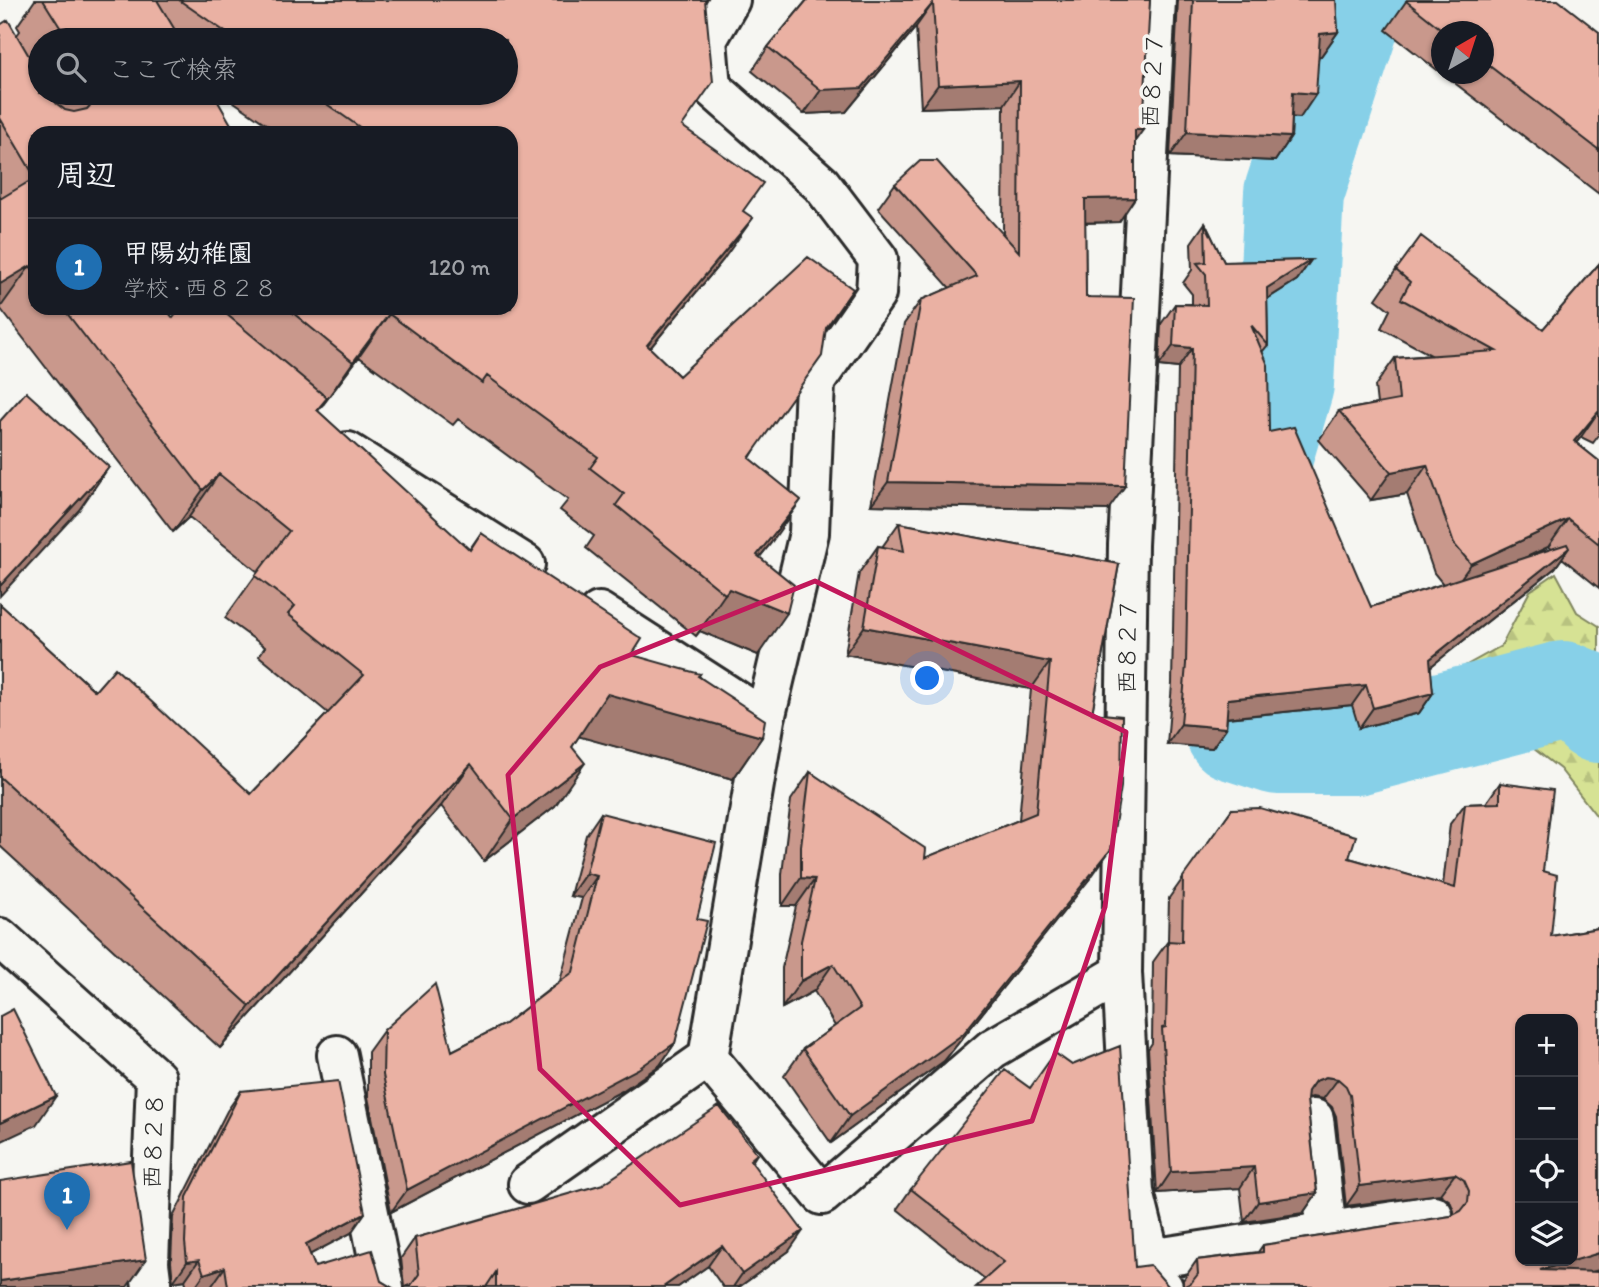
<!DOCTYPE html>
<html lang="ja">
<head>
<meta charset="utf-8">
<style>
  :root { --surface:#171b24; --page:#20242c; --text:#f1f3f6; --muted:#9ea1a6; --line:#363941; --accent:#1f6fb2 }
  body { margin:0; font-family:Itim,"Klee One",sans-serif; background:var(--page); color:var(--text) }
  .controls { position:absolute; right:21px; bottom:21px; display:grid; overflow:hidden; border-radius:14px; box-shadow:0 2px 5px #0004 }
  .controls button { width:63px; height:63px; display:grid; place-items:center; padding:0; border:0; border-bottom:2px solid var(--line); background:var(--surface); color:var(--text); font:35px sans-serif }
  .compass { position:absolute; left:1431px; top:21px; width:63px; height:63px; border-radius:50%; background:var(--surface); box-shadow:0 2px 5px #0004; rotate:39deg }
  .you { position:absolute; left:928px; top:679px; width:24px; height:24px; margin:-18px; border:5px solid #fff; border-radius:50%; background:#1a73e8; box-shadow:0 0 0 10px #1a73e833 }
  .badge { display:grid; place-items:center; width:46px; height:46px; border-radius:50%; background:var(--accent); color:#fff; font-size:23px; font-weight:700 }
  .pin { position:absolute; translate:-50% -58px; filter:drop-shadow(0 2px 4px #0008) }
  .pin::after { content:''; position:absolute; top:37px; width:24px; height:21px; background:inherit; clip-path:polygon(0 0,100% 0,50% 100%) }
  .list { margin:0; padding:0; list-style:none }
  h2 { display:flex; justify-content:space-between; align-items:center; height:91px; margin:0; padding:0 28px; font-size:30px }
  h2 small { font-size:23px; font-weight:400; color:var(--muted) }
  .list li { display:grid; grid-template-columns:46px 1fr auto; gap:21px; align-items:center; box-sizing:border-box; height:98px; padding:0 28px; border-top:2px solid var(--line) }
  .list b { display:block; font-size:26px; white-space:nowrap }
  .list p { margin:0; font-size:23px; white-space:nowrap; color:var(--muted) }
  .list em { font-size:23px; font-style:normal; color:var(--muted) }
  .icon { flex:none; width:38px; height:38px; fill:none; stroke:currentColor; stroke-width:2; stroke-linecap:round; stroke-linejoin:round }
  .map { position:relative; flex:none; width:1599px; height:1287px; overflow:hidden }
  .search { position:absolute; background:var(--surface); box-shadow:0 2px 5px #0004; left:28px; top:28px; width:490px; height:77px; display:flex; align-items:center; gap:18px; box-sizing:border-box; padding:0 24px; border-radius:38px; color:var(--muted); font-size:26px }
  .panel { position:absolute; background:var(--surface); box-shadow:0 2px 5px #0004; left:28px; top:126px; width:490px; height:189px; border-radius:21px }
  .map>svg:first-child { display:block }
  .forest { fill:url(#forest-firs); stroke:#808660; stroke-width:2 }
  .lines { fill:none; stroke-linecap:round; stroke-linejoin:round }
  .river { stroke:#87d0e8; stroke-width:100 }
  .minor-casing { stroke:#2b2b2b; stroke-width:44 }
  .minor { stroke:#f6f6f2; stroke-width:38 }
  .wall { fill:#c9988c; stroke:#2b2b2b; stroke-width:2; fill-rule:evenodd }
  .shaded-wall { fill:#a47c72; stroke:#2b2b2b; stroke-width:2 }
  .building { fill:#eab1a3; stroke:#2b2b2b; stroke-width:2 }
  .marked { fill:none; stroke:#c2185b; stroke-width:5; stroke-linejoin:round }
  .labels { text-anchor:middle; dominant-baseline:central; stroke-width:7; stroke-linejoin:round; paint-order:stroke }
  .street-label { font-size:24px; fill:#2b2b2b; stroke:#f6f6f2 }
</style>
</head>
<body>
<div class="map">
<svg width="1599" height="1287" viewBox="0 0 1599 1287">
  <defs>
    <pattern id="forest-firs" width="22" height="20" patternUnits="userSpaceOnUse" patternTransform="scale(1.75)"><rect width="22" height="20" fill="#d6e294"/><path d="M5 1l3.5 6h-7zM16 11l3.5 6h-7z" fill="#b8c280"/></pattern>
  </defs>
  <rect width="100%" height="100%" fill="#f6f6f2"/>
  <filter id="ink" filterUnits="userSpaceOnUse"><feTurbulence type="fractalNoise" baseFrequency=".0143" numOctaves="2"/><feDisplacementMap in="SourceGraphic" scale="14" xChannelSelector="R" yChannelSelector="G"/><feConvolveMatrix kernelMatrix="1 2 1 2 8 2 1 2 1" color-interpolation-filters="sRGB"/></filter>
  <g filter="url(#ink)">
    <!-- forest -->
    <path class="forest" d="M1556 573 1577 612 1599 626V819L1560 769 1525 742 1464 727 1454 685 1465 666 1501 646 1530 591Z"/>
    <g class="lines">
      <!-- river -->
      <path class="river" d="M1357 0 1294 193 1284 384 1240 535 1235 731 1278 745H1355L1563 691 1587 701 1599 713"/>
      <defs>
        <path id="minor" d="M730 0 707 40 711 87 821 184 878 259 876 294 815 382 809 533 765 719 708 1058 822 1195 992 1049 1122 973
          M1156 0 1128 545 1122 973 1134 1192 1155 1277 1163 1287
          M348 452 525 564
          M599 612 765 719
          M0 938 156 1078 149 1263 152 1287
          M337 1055 384 1287
          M1314 1119 1327 1232
          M528 1184 708 1058
          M1150 1259 1433 1215"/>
      </defs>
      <!-- minor casing -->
      <use href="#minor" class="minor-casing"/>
      <!-- minor -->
      <use href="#minor" class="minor"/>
    </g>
    <!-- wall -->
    <path class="wall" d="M35 0H705L682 126 743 211 723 260 650 348 679 376 826 328 750 458 771 543 760 557 758 655 700 631 696 636 586 548 594 536 560 510 568 500 458 419 453 425 359 357 318 411 469 550 481 533 632 655 699 676 762 737 733 779 579 736 572 747 555 806 484 861 441 806 220 1048 0 846V604L95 691 251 794 328 713 259 656 265 647 225 618 258 572 189 517 173 532 0 308V25L17 35 20 31 17 26ZM40 40H506V93H221L279 133H511V308H181L173 318 165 308H35V133L213 93H40Z
      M807 0H1150L1135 142 1119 222 1085 223 1086 297 1108 510 871 505 904 324 921 300 950 288 878 208 895 184 1003 234 1004 105 921 108 916 27 846 112 804 114 752 71 768 47Z
      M1178 0H1336L1338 32 1321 56H1319L1300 118 1292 117 1291 137 1275 161 1170 156Z
      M1407 0 1599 32V194L1443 74H1483V32H1441V73L1386 30Z
      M1205 223 1224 262 1311 260 1297 280 1267 299 1268 345 1262 352 1269 432 1371 607 1443 584 1434 573 1407 494 1371 500 1319 440 1339 411 1377 404 1375 386 1395 358 1431 355 1381 328 1390 310 1376 299 1396 270 1543 329 1599 264V435L1593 443 1581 437 1576 443 1599 461V588L1562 558 1555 568 1430 667 1433 693 1419 713 1359 728 1352 705 1227 718 1226 728 1212 748 1167 744 1172 684 1178 368 1159 366 1161 324 1175 304H1192V294L1183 283 1192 270 1191 243ZM1548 547 1551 549 1528 557Z
      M899 523 1119 564 1092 713V876L944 1061 831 1143 784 1076 803 1049 835 1026 814 991 782 1008V968L796 906H782V874L791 800 810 772 925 858 1019 820 1031 689 845 654 859 573 878 546 882 547Z
      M1500 783 1543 871 1551 936 1599 928V1270L1590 1272 1183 1287V1280L1197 1260 1258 1252 1263 1245 1451 1216 1454 1215V1211L1450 1201 1440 1194 1346 1206 1336 1116 1332 1107 1323 1099 1312 1097 1307 1099 1317 1193 1303 1213 1244 1222 1240 1188 1157 1193 1148 1049 1152 1043 1153 962 1168 941 1169 898 1232 809 1349 858 1443 885 1450 824 1465 804 1486 803Z
      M601 813 697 919 675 1043 660 1065 622 1091 391 1212 368 1097V1052L384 1030 452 1051 505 1024 560 981 582 898 570 896 586 835Z
      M241 1091 351 1233 310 1254 315 1267 381 1281 391 1287H187L185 1280 173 1282 171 1262 173 1217 227 1111Z
      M757 1154 752 1162 789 1251 739 1287H723L708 1266 678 1287H404L401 1258 415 1238Z
      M911 1189 1135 1267 985 1279 897 1209Z"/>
    <!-- shaded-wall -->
    <path class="shaded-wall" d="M933 3 916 27 846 112 804 114 821 90Z
      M1338 32 1321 56 1304 57 1320 34Z
      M1020 81 1004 105 921 108 938 85Z
      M1293 92 1316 94 1300 118 1277 116Z
      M1135 130H1143L1126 154Z
      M1187 132 1291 137 1275 161 1170 156Z
      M1135 198 1119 222 1068 223 1085 199Z
      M753 218 723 260 617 388 647 345Z
      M1311 260 1297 280 1253 308 1267 288Z
      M30 266 0 308V284Z
      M389 314 359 357 323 405 353 362Z
      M1173 346 1192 348 1178 368 1159 366Z
      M1599 411 1581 437 1554 469 1574 441Z
      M1427 465 1407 494 1371 500 1391 472Z
      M109 467 79 510 0 596V586Z
      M219 474 189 517 173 532 203 490Z
      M888 482 1125 486 1108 510 871 505Z
      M801 500 771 543 733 590 787 613 758 655 700 631 696 636 725 594Z
      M1568 519 1548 547 1451 592 1471 564Z
      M1569 548 1555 568 1415 679 1430 659Z
      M864 627 1050 662 1031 689 845 654Z
      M700 674 673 712 762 737 733 779 577 736 607 694Z
      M1366 685 1352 705 1214 719 1228 699Z
      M1433 693 1419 713 1359 728 1373 708Z
      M1181 724 1226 728 1212 748 1167 744Z
      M585 763 555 806 484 861 513 819Z
      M471 764 441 806 220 1048 250 1006Z
      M1111 849 1092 876 944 1061 831 1143 850 1116Z
      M586 873 597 876 582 898 570 896Z
      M801 878 815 879 796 906H782Z
      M833 964 814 991 782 1008 801 981Z
      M675 1043 660 1065 622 1091 391 1212 407 1190Z
      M1326 1077 1338 1079 1323 1099 1312 1097 1300 1102 1315 1081Z
      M56 1096 36 1125 0 1142V1123Z
      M1254 1167 1240 1188 1157 1193 1171 1172Z
      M1455 1174 1440 1194 1346 1206 1360 1186Z
      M1317 1193 1303 1213 1244 1222 1258 1202Z
      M365 1213 351 1233 292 1264 306 1244Z
      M803 1231 789 1251 739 1287H733L742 1274Z
      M722 1246 708 1266 678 1287H663Z
      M1599 1253V1270L1538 1287 1540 1270Z
      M146 1260 127 1287H0V1281Z
      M199 1260 185 1280 173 1282 187 1262Z
      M225 1267 211 1287H195L204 1274Z"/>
    <!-- building -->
    <path class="building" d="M43 0H157L181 40H68Z
      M179 0H705L713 82 682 126 763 183 743 211 753 218 647 345 679 376 808 257 853 289 826 328 822 356 749 458 801 500 757 555 794 585 787 613 729 589 725 594 616 505 624 494 590 468 598 457 487 376 482 383 389 314 353 362 287 308H511V133H368L311 93H506V40H237Z
      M807 0H1150L1143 130H1135V198L1085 199 1086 297 1134 298 1125 486 888 482 921 300 977 276 895 184 920 161H937L1019 252 1020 81 938 85 933 3 862 88 821 90 768 47Z
      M1193 0H1336L1338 32 1320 34 1316 94 1293 92 1291 137 1187 132Z
      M1407 0H1558L1599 32V150L1483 61V32H1445L1406 1Z
      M8 20 40 75V93H51L56 103 65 110 74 112 87 109 94 101 96 93H213L236 133H35V177L0 118V25Z
      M35 178V272L30 266 0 284V199Z
      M1205 223 1224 262 1311 260 1267 288 1268 345 1251 325 1268 365 1269 432 1294 427 1371 607 1567 544 1569 548 1430 659 1433 693 1373 708 1366 685 1228 699 1226 728 1181 724 1186 664 1192 348 1173 346 1175 304 1207 305 1206 274 1197 263 1206 262Z
      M1421 236 1543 329 1599 264V411L1574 441 1599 461V544L1568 519 1471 564 1454 544 1427 465 1391 472 1339 411 1399 400 1395 358 1496 351 1401 299 1410 282 1396 270Z
      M63 308H165L173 318 181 308H219L327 398 317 410 470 550 481 533 642 639 632 655 700 674 698 676 765 720 762 737 607 694 572 747 585 763 513 819 471 764 250 1006 0 777V604L95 691 115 668 251 794 364 675 288 614 295 606 255 576 289 531 219 474 203 490Z
      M26 392 109 467 0 586V421Z
      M899 523 1119 564 1092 713 1122 716 1121 787 1111 849 963 1034 850 1116 803 1049 860 1008 833 964 801 981V941L815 879 801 878V846L810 772 926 849 925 858 1036 813 1050 662 864 627 878 546 904 551Z
      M1500 783 1553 790 1543 871 1557 875 1551 936 1599 928V1253L1573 1261V1019H1520V1261H1573L1540 1270 1599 1272V1287H1183L1191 1283 1198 1274 1197 1260 1263 1252V1245L1451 1216 1461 1211 1468 1202 1469 1191 1464 1180 1455 1174 1360 1186 1350 1095 1346 1086 1338 1079 1326 1077 1315 1081 1308 1091 1307 1100 1317 1193 1258 1202 1254 1167 1171 1172 1162 1028 1166 1027 1168 941 1182 942 1183 877 1232 809 1260 808 1356 836 1349 858 1455 888 1465 804 1500 803Z
      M601 813 716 843 697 919 707 921 675 1043 638 1069 407 1190 383 1075 384 1030 435 984 452 1051 505 1024 573 972 597 876 586 873Z
      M13 1009 56 1096 0 1123V1016Z
      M1120 1046 1135 1267 1150 1265 1169 1287H1172H976L1004 1262 911 1189 1005 1070 1030 1088 1055 1053 1072 1065Z
      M338 1081 365 1213 306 1244 315 1267 372 1250 381 1281 391 1287H228L225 1267 204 1274 199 1260 187 1262 185 1242 187 1197 241 1091Z
      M719 1106 757 1154 750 1160 803 1231 742 1274 722 1246 663 1287H496V1272L486 1287H405L412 1284 419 1274 415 1238 603 1184Z
      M131 1161 146 1260 0 1281V1181Z"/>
  </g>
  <!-- marked area -->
  <path class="marked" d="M815 581 1126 732 1105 907 1032 1121 680 1205 540 1069 508 775 600 667Z"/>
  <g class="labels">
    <!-- street labels -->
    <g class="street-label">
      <text transform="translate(1152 80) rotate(-87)">西８２７</text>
      <text transform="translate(1127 646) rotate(-89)">西８２７</text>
      <text transform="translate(153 1141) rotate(-88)">西８２８</text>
    </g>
  </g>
</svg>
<div class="controls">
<button>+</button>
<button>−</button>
<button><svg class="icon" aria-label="locate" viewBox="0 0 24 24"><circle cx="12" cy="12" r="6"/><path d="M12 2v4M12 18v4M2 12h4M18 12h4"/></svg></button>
<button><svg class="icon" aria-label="layers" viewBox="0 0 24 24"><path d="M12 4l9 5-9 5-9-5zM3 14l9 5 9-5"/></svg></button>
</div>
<svg class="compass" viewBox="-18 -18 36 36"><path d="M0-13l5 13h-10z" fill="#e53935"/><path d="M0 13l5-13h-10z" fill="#9ea1a6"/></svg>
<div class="you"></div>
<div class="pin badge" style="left:67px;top:1230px">1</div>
<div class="search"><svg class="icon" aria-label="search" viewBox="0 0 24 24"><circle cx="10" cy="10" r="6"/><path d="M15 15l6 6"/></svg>ここで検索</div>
<section class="panel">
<h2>周辺<small></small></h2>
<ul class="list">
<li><span class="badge">1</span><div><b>甲陽幼稚園</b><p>学校 · 西８２８</p></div><em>120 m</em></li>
</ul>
</section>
</div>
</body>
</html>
